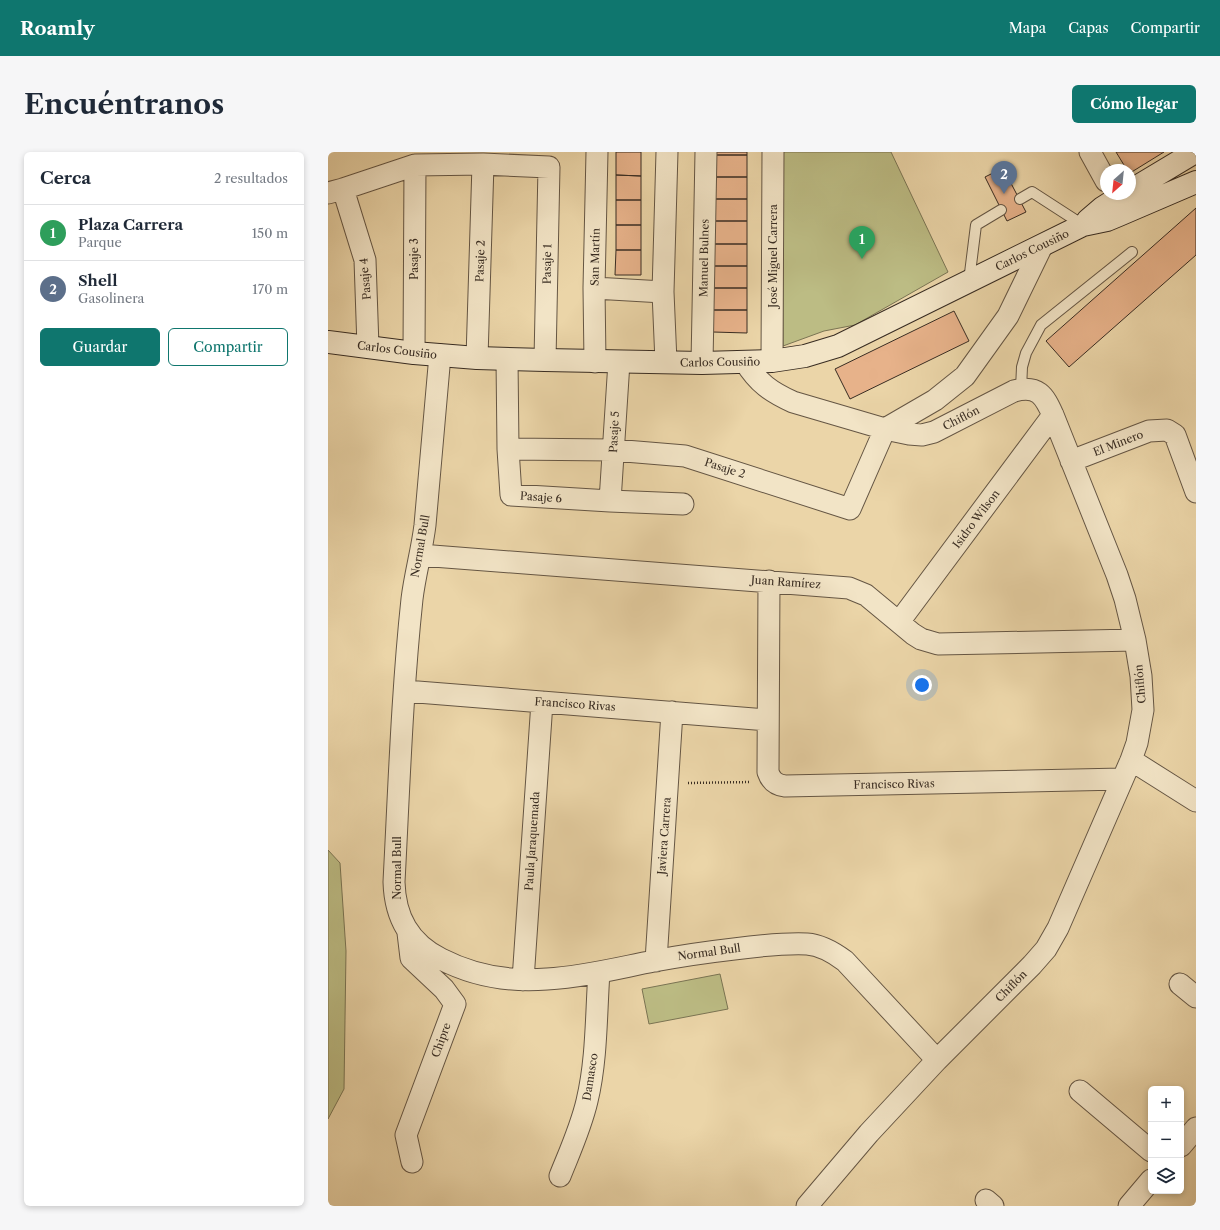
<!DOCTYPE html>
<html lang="es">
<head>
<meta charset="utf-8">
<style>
  :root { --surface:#fff; --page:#f6f6f7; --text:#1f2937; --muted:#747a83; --line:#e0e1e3; --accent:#0f766e }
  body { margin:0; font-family:"Libre Caslon Text",serif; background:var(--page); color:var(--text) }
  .controls { position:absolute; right:12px; bottom:12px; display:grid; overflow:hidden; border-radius:6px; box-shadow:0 2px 6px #0003 }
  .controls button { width:36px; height:36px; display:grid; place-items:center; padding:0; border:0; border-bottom:1px solid var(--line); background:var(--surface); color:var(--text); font:20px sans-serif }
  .compass { position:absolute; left:772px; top:12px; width:36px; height:36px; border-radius:50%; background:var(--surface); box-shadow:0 2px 6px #0003; rotate:207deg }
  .you { position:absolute; left:594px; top:533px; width:14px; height:14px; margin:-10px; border:3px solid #fff; border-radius:50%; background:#1a73e8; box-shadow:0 0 0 6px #1a73e833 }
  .badge { display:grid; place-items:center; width:26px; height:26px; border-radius:50%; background:var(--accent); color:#fff; font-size:13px; font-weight:700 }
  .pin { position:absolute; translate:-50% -33px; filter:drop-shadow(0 1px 2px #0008) }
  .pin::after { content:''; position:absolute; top:21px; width:14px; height:12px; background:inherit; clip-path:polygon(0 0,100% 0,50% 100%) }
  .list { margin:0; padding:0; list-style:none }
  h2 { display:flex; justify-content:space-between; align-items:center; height:52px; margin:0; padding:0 16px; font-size:17px }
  h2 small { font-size:13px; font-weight:400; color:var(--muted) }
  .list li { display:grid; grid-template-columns:26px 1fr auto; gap:12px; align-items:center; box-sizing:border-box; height:56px; padding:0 16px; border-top:1px solid var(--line) }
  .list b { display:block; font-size:15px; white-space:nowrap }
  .list p { margin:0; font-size:13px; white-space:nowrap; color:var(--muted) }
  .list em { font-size:13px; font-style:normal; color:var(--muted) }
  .actions { display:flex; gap:8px; padding:12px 16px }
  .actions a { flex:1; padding:9px 0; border:1px solid var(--accent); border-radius:6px; text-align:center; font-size:14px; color:var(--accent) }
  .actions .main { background:var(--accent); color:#fff }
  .icon { flex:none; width:22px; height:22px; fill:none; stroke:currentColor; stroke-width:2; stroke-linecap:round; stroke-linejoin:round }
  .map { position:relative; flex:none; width:868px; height:1054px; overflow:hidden; border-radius:6px }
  header { display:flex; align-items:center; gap:24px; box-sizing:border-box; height:56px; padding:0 20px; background:var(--accent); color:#fff }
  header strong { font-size:19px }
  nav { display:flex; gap:22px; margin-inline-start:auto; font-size:14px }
  .intro { display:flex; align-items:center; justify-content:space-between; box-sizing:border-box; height:96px; padding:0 24px }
  h1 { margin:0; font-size:28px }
  .button { padding:10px 18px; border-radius:6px; background:var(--accent); color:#fff; font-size:14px; font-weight:700 }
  main { display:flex; gap:24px; padding:0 24px }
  aside { flex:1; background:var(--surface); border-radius:6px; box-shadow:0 2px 6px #0003 }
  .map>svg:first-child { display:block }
  .green { fill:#bcbc84; stroke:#7a7453 }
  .building { fill:#e7b28a; stroke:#382c22 }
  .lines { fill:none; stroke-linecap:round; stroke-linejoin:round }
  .service-casing { stroke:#655644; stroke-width:12 }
  .minor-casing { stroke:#655644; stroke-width:23 }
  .secondary-casing { stroke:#382c22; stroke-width:24 }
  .path { stroke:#382c22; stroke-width:2.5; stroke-dasharray:1 2; stroke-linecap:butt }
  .service { stroke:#f2e4c6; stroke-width:10 }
  .minor { stroke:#f2e4c6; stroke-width:21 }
  .secondary { stroke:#f2e4c6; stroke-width:22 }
  .labels { text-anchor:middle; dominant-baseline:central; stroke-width:4; stroke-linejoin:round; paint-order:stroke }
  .street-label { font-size:11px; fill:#382c22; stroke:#f2e4c6 }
</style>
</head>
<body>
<header>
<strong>Roamly</strong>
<nav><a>Mapa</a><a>Capas</a><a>Compartir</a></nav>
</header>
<div class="intro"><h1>Encuéntranos</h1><a class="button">Cómo llegar</a></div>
<main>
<aside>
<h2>Cerca<small>2 resultados</small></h2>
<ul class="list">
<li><span class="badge" style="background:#2e9e5b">1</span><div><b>Plaza Carrera</b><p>Parque</p></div><em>150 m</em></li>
<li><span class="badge" style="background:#5c6f8a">2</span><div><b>Shell</b><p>Gasolinera</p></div><em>170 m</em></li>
</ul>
<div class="actions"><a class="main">Guardar</a><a>Compartir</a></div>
</aside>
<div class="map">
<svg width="868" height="1054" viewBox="0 0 868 1054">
  <rect width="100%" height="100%" fill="#ebd5a8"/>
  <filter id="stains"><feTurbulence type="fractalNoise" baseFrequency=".005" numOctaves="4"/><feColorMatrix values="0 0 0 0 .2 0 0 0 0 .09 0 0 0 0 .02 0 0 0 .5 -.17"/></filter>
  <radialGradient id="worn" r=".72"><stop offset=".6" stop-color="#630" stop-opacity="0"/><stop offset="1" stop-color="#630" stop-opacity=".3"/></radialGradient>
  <!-- green -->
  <path class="green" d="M454 0H563L620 120 527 173 496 179 455 194Z
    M0 698 12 711 18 799 16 937 0 967Z
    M392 822 400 857 321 872 314 837Z"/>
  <!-- building -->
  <path class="building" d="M288 0H313V24L288 23Z
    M385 0H419V3H385Z
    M788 0H836L802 21V18H799Z
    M385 3H419V25H385Z
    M675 16 698 60 679 69 657 25Z
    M288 23 313 24V48H288Z
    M385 25H419V47H385Z
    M385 47H419V69H385Z
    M288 48H313V73H288Z
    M868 56V103L741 215 718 189Z
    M385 69H419V92H385Z
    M288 73H313V98H288Z
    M385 92H419V114H385Z
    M288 98H313V123H287Z
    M385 114H419V136H385Z
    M385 136H419V158H385Z
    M385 158H419V181L385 180Z
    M626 159 641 189 522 247 507 217Z"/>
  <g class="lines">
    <defs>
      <path id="service" d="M692 47 704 40 755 73
        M641 129 648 73 673 58
        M693 237 694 215 698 201 713 173 804 100"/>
      <path id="minor" d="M762 0 778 29
        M15 37 37 108 40 195
        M0 41 15 37 87 13 155 12 221 15 217 208
        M266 136 335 140
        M86 201 87 13
        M112 203 97 373C94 398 87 422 84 447 74 541 71 636 66 730 67 765 81 791 113 807 146 824 182 830 219 827 255 825 290 816 326 809 352 804 380 800 406 797 429 794 456 791 479 792 493 793 505 800 517 809L609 908
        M149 206 155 12
        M179 207 180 297 183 343 282 349 355 352
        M444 209 445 0
        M267 210 266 136 269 0
        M338 210 335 140 339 0
        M417 210C430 231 443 240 465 250L557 277 581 282 594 283 606 280 686 239C710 233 716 243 725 263L789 423 797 447 807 488 813 524 815 558 809 591 803 608 730 776 718 797 704 813 609 908 541 981 479 1054
        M374 211 378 0
        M180 297 285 298 357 304 522 357 557 277 607 248 637 224 680 164 714 94
        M743 309 821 279 839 278 847 283 868 340
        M282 349 291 210
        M92 403 521 436 538 443 585 482 593 487 610 492 807 488
        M441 429 440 620C443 629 448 633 457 634L794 627
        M571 470 725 263
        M77 539 440 568
        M803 608 868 649
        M80 781 83 806 116 837 127 852 78 983 84 1010
        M328 809 344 560
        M195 828 214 550
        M852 832 868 845
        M752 939 823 999
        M853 994 868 976
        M232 1024C242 999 253 975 259 949 269 907 268 863 271 820
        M658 1048 665 1054
        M801 1054 823 1028"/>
      <path id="secondary" d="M802 39 867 0
        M760 68 774 56 796 42
        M0 190 86 201 149 206 217 208 374 211 444 209 477 204 510 194 755 73 779 68 791 63 868 30"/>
    </defs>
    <!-- service casing -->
    <use href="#service" class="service-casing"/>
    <!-- minor casing -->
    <use href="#minor" class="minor-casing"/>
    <!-- secondary casing -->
    <use href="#secondary" class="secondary-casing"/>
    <!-- path -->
    <path class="path" d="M360 631 423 630"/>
    <!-- service -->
    <use href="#service" class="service"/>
    <!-- minor -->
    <use href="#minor" class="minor"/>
    <!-- secondary -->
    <use href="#secondary" class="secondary"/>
  </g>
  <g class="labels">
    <!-- street labels -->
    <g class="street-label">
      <text transform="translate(704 98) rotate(-26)">Carlos Cousiño</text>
      <text transform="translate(445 104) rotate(-90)">José Miguel Carrera</text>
      <text transform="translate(267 105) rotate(-89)">San Martín</text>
      <text transform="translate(376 106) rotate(-89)">Manuel Bulnes</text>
      <text transform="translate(86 107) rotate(-90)">Pasaje 3</text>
      <text transform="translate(152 109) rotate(-88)">Pasaje 2</text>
      <text transform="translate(219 112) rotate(-89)">Pasaje 1</text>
      <text transform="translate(37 127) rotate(-95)">Pasaje 4</text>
      <text transform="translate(69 198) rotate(7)">Carlos Cousiño</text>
      <text transform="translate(392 210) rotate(-1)">Carlos Cousiño</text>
      <text transform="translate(633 266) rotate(-27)">Chiflón</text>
      <text transform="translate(286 280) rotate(-87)">Pasaje 5</text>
      <text transform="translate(790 291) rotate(-21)">El Minero</text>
      <text transform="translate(397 316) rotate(18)">Pasaje 2</text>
      <text transform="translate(213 345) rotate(4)">Pasaje 6</text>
      <text transform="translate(648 367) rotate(-53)">Isidro Wilson</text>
      <text transform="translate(92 394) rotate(-80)">Normal Bull</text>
      <text transform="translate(458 430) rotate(4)">Juan Ramírez</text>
      <text transform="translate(812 532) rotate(-95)">Chiflón</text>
      <text transform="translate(247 552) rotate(4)">Francisco Rivas</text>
      <text transform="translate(566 632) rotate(-1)">Francisco Rivas</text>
      <text transform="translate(336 684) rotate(-86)">Javiera Carrera</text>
      <text transform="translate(204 689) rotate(-86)">Paula Jaraquemada</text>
      <text transform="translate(69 716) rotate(-90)">Normal Bull</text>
      <text transform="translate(381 800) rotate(-8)">Normal Bull</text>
      <text transform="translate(683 834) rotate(-45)">Chiflón</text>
      <text transform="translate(113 888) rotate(-70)">Chipre</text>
      <text transform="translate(262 925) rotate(-81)">Damasco</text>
    </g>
  </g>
  <rect width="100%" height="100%" filter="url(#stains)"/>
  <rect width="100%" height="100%" fill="url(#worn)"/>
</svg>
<div class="controls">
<button>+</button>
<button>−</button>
<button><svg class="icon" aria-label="layers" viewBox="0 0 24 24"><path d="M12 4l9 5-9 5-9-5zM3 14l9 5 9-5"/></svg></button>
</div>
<svg class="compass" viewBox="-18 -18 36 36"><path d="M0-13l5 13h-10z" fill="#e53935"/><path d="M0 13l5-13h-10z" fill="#747a83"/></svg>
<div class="you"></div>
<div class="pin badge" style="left:534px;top:107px;background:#2e9e5b">1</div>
<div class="pin badge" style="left:676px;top:42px;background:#5c6f8a">2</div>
</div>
</main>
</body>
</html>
